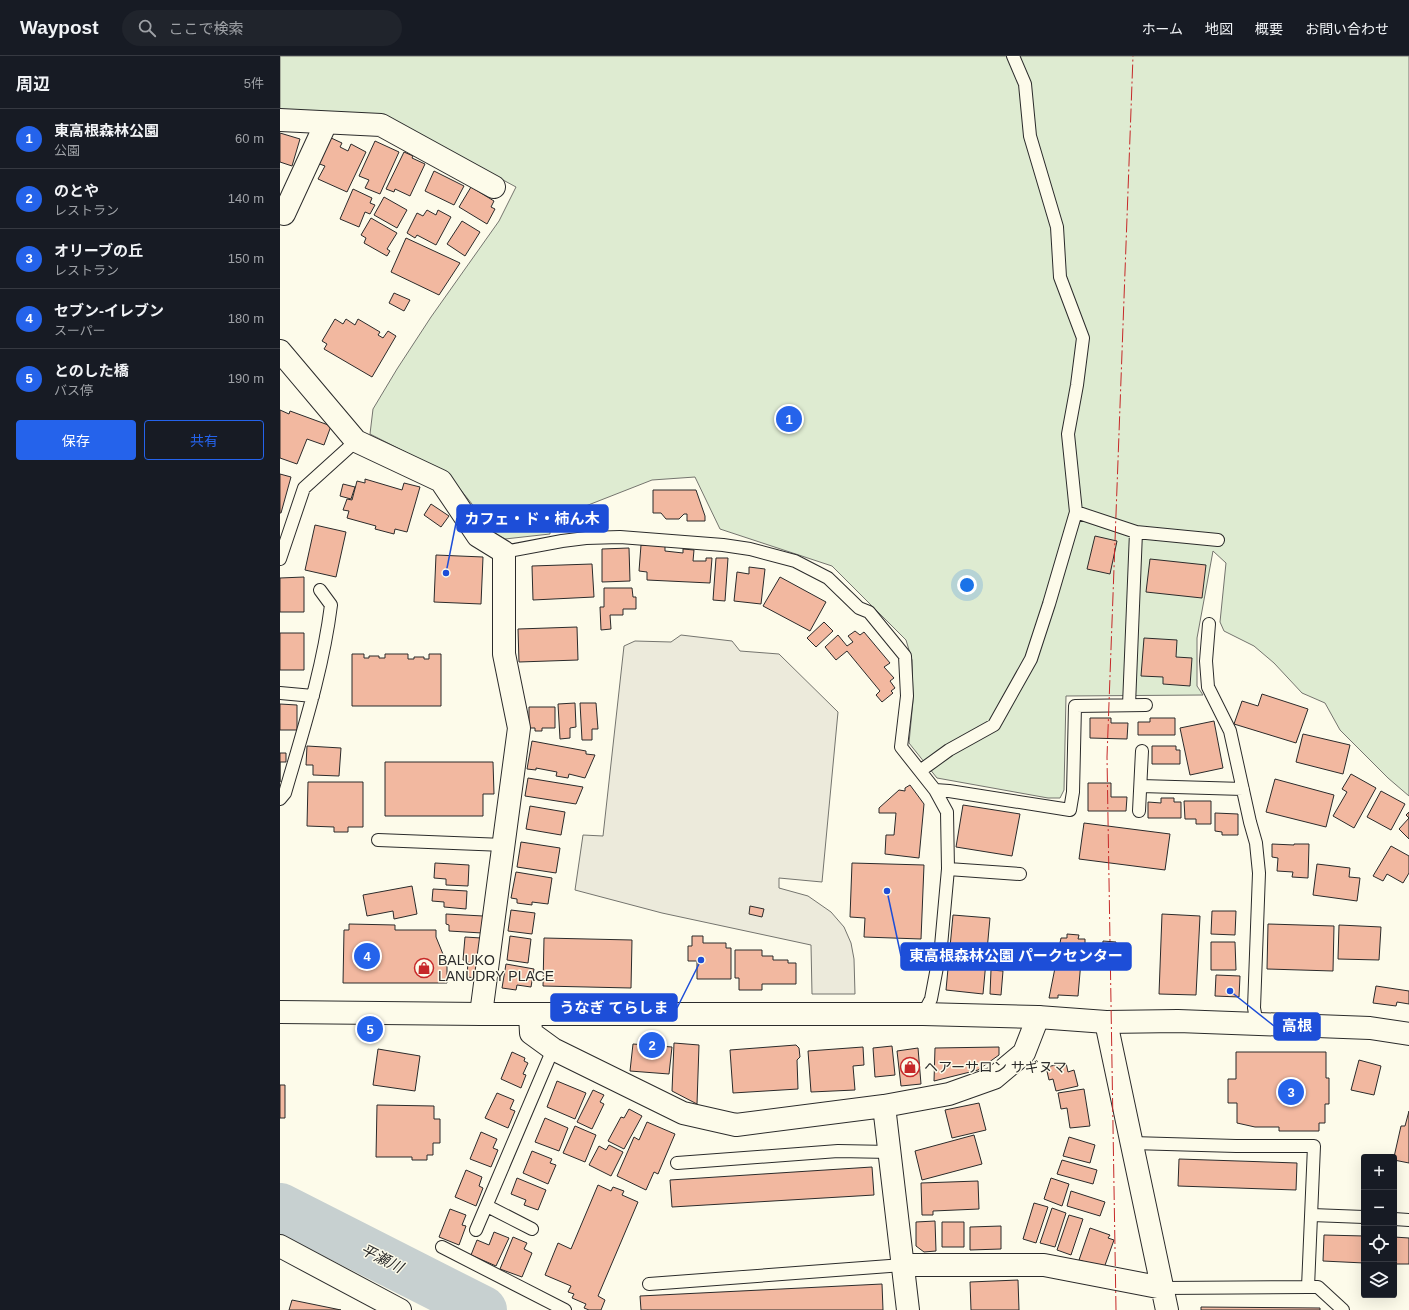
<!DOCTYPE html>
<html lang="ja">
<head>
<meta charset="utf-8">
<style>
  :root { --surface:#171b24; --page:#20242c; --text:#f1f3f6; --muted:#9ea1a6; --line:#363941; --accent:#2563eb }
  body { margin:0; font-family:Helvetica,"Noto Sans JP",sans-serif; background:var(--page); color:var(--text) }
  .controls { position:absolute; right:12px; bottom:12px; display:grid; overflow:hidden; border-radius:4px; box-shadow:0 4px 16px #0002 }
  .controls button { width:36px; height:36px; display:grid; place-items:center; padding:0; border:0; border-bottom:1px solid var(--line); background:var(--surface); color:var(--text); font:20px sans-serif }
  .you { position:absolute; left:687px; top:529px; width:14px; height:14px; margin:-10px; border:3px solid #fff; border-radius:50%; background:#1a73e8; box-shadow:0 0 0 6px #1a73e833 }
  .badge { display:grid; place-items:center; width:26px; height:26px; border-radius:50%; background:var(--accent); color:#fff; font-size:13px; font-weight:700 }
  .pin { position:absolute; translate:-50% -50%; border:2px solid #fff; box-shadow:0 1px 4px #0006 }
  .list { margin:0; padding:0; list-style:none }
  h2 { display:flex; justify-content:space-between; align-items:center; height:52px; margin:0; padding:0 16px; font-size:17px }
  h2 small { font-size:13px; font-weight:400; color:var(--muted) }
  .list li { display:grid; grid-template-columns:26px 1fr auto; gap:12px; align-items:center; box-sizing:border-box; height:60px; padding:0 16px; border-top:1px solid var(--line) }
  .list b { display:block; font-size:15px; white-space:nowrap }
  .list p { margin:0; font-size:13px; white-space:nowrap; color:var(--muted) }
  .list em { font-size:13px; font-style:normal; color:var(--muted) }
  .actions { display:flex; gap:8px; padding:12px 16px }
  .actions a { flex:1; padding:9px 0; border:1px solid var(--accent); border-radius:4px; text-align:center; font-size:14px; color:var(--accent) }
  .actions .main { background:var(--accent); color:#fff }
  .icon { flex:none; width:22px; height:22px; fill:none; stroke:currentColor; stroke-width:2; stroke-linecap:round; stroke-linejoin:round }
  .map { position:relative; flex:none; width:1129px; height:1254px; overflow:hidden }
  header { display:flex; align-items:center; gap:24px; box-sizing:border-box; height:56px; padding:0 20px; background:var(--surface); border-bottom:1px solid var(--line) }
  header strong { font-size:19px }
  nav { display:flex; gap:22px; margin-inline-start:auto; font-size:14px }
  .search { width:280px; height:36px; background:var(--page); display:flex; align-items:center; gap:10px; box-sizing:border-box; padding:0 14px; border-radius:22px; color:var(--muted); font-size:15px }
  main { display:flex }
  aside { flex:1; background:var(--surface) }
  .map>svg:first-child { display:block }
  .green { fill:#deebd1; stroke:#74746e }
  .parking { fill:#eceadb; stroke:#74746e }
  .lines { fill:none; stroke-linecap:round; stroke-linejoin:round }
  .river { stroke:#c7d0d0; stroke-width:48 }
  .building { fill:#f2b8a0; stroke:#2b2b2b }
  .lane-casing { stroke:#2b2b2b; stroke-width:14 }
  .street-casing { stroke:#2b2b2b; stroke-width:24 }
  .secondary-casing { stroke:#2b2b2b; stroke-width:24 }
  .lane { stroke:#fdfbea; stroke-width:12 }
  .street { stroke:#fdfbea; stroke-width:22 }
  .secondary { stroke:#fdfbea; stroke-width:22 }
  .power { stroke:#c62828; stroke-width:1; stroke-dasharray:14 3 2 3; stroke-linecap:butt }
  .labels { text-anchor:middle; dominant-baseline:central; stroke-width:3; stroke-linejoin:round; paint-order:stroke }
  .poi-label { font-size:14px; fill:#2b2b2b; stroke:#fdfbea; text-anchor:start }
  .water-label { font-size:15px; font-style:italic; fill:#2b2b2b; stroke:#fdfbea }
  .leader { fill:none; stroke:#1d4ed8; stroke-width:1.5 }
  .callout-dot { fill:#1d4ed8; stroke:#fdfbea; stroke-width:1.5 }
  .callout { fill:#1d4ed8; stroke:#1d4ed8; stroke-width:1.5 }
  .callout-label { font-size:15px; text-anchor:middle; font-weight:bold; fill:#fff }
</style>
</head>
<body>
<header>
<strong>Waypost</strong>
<div class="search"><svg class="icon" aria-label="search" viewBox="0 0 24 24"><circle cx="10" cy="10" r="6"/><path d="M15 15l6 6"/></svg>ここで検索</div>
<nav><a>ホーム</a><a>地図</a><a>概要</a><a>お問い合わせ</a></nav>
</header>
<main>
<aside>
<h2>周辺<small>5件</small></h2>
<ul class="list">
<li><span class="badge">1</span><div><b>東高根森林公園</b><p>公園</p></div><em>60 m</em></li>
<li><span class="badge">2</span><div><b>のとや</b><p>レストラン</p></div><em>140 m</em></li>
<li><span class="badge">3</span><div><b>オリーブの丘</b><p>レストラン</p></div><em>150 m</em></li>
<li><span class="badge">4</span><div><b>セブン-イレブン</b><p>スーパー</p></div><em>180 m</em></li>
<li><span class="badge">5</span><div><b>とのした橋</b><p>バス停</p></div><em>190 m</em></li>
</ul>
<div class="actions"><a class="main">保存</a><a>共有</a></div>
</aside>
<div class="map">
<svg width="1129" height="1254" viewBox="0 0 1129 1254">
  <rect width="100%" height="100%" fill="#fdfbea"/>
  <!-- green -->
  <path class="green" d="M0 0H1129V740L1108 722 1060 674 1045 647 1022 637 994 607 974 590 944 575 940 566 946 507 933 495 917 582V630L923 639 786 640 784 734 780 742H768L657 722 629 687 633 645 632 604 626 584 552 510 440 473 415 421 372 424 270 464V478L225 483 217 479 167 417 90 378 93 353 117 313 151 261 219 165 236 131 101 58 0 56Z"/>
  <!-- parking -->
  <path class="parking" d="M401 579 452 585 460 595 499 598 558 656 542 826 499 822V832L528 840 551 856 564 871 571 887 574 903 575 938H532L531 889 382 857 295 834 303 779 323 780 344 590 355 585 391 586Z"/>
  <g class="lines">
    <!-- river -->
    <path class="river" d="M0 1151 203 1254"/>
  </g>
  <!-- building -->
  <path class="building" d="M0 77 20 83 12 110 0 106Z
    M49 81 62 87 60 91 68 95 71 88 86 96 67 136 38 123 45 110 37 107Z
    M95 85 119 96 100 138 85 132 89 124 79 120Z
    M124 96 133 100 132 102 145 108 130 140 115 133 114 136 106 133Z
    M154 115 184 130 174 149 145 135Z
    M191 131 214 145 211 151 215 153 207 168 179 151Z
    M73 133 92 142 90 147 95 149 90 158 85 156 79 171 60 163Z
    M104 141 127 154 117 172 94 159Z
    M147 154 156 159 158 154 171 161 156 189 137 179 135 182 127 177 137 157 143 160Z
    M91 162 117 177 107 193 110 195 107 200 84 187 86 182 81 179Z
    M182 165 200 176 185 200 167 188Z
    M126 182 180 207 159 239 111 216Z
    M114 237 130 244 124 255 109 247Z
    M55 263 63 268 66 263 75 269 78 263 100 276 98 279 103 282 108 275 116 280 92 321 44 293 47 288 42 285Z
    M0 354 9 358 10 355 51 370 44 389 27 383 17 408 0 402Z
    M0 418 11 421 1 457H0Z
    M85 423 122 434 124 427 140 431 127 476 115 473 114 478 95 473 96 470 67 462 69 455 63 454 67 443 72 444 77 425 85 427Z
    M63 428 75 431 71 443 60 440Z
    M373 434H416L425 460V465H407V458H404L399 463H386L381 457H373Z
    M151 448 169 460 161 471 144 459Z
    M35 469 66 476 56 521 25 514Z
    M815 480 837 485 830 518 807 513Z
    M361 489 385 490V495L403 497V493L414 494 413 505H426V502H432L430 527 367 524V516L359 515Z
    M349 492 350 525 322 526V493Z
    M156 499 203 501 201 548 154 546Z
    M436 502H448L445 545 433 544Z
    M870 503 926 509 922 542 866 536Z
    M312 508 314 541 253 544 252 510Z
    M469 511 485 513 481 548 454 545 457 516 469 518Z
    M24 521V556H0V522Z
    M500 521 546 546 530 575 483 550Z
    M324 532H352L353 541H356V553H343V559H330L331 573 321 574 320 551H324Z
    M544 566 553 575 536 591 527 582Z
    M297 571 298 604 239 606 238 573Z
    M575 575 580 579 584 576 610 607 604 611 614 622 610 625 615 632 611 635 613 637 602 646 596 639 600 635 567 595 556 604 545 591 558 579 567 590 573 586 568 580Z
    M0 577H24V614H0Z
    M864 582 897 584 896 601 912 602 910 630 883 628V621L861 620Z
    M72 598H84V602H89V600H99V602H105V598H128V603H134V601H144V603H149V598H161V650H72Z
    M982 638 1028 653 1016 687 954 668 962 645 978 650Z
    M295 647 296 671 290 672V682L280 683 278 648Z
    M300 647H316L318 673H312V684H302Z
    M0 648 17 649V674H0Z
    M249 651H275V672H262V675H255V672H249Z
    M810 662H831V667H848L847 683 810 682Z
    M870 662H895V679H858V666H870Z
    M934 665 943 712 910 719 900 672Z
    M1023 678 1070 689 1063 718 1016 706Z
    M252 685 306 695V698L315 699 305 722 289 718 288 722 276 720 277 716 256 712V714L247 713Z
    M27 690 61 692 59 720 33 719V709H26Z
    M872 690H896V694H900V708H872Z
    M0 697H6V706H0V726Z
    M105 706H213L214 738H203V760H105Z
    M1071 718 1096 732 1074 772 1053 760 1067 736 1062 733Z
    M248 722 303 731 296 748 245 740Z
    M995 723 1054 739 1046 771 986 756Z
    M28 726H83V771H68V776H54V771L27 770Z
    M808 727H831V741H847L846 755H808Z
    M630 729 644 748 639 802 605 798 606 779H614L616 757H599V752L619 734 625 735V732Z
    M1101 735 1125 748 1111 774 1087 761Z
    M881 742H894V746H901V762H868V746L881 747Z
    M904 745H931V768H916V763H905Z
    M683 749 740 758 732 800 676 791Z
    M250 750 285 756 281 779 246 773Z
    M1129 756V783L1119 773 1129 762 1126 759Z
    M935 757 958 758V779H942V776L935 775Z
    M804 767 890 778 885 814 799 803Z
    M241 786 280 792 276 817 237 811Z
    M992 788 1014 789V788H1029L1028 822 1012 821 1013 816 997 815 998 802 992 801Z
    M1111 790 1129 800V817L1123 827 1107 818 1103 825 1093 820Z
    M155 807 189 809 188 830 166 829V823L154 822Z
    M572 807 644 809 641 883 584 881 585 862 570 861Z
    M1037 808 1070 812 1069 821 1080 822 1077 845 1033 839Z
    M236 816 272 822 268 848 252 846V849L237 847V843L231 842Z
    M132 830 137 858 114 863 113 855 87 860 83 839Z
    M153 833 187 835 186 853 164 851V846L152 845Z
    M470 850 484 853 482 861 469 858Z
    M231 854 255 857 252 878 228 875Z
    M932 855H956L955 879 931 878Z
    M166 858 203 860 202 877 169 875V869L166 868Z
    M882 858 920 860 916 939 879 938Z
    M673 859 710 862 703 938 666 934Z
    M69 868 115 869V874H156V881L167 908V927H63L64 874H69Z
    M988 868 1054 870 1053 915 987 913Z
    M1059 869 1101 871 1099 904 1058 903Z
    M787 878 799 879 798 883H805V888L819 889 817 906 801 905 798 940 778 939V942H769L781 882H787Z
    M230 880 251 883 248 907 227 904Z
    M412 880H423V887H446V892H451V923H417V905H408V890H412Z
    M185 881 201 882 198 922 187 921 188 905 183 904Z
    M264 882 352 884 351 932 263 930Z
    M823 885 836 886 835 900 822 899Z
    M931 886H955L956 914H931Z
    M455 894H482V900H493V904H508V907H516V928H482V934H459V922H455Z
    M226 908 254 913 251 931 237 929 236 934 222 932Z
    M711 914 723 915 721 939 710 938Z
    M936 919 960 920 959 941 935 940Z
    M1096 930 1129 935V948L1117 946 1116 950 1093 947Z
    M394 987 419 989 417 1048 392 1035Z
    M353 988 392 991 389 1018 350 1015Z
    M516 989 519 992 520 1001 517 1004 518 1033 453 1037 450 994Z
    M612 990 615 1019 595 1021 593 992Z
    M583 991 584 1009 573 1010 575 1034 531 1036 528 995Z
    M719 991V999L698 1014 654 1025 655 992Z
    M638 992 641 1028 621 1030 617 995Z
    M98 993 140 1000 135 1035 93 1029Z
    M232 996 245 1002 244 1005 248 1007 243 1018 246 1019 241 1032 221 1023Z
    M956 996H1046V1022H1049V1048H1045V1067H1039V1075H999V1071H975L957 1067V1047H948V1023H956Z
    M1079 1004 1101 1010 1094 1039 1071 1034Z
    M786 1007 788 1016 794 1014 798 1030 776 1035 773 1023 769 1024 766 1011Z
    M277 1025 306 1037 295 1063 267 1051Z
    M0 1029H5V1062H0Z
    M804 1033 810 1070 790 1072 787 1052 781 1053 778 1037Z
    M313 1034 324 1039 320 1046 324 1048 312 1073 297 1066Z
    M217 1037 234 1044 230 1053 235 1055 228 1072 205 1062Z
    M699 1047 706 1074 672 1082 665 1054Z
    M97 1049 154 1050V1063H160V1087H153V1099H147V1104H132V1101H96Z
    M349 1053 362 1060 344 1093 328 1085 341 1061 344 1062Z
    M1129 1055V1107L1114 1104V1101L1121 1070H1125Z
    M265 1062 288 1072 279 1095 255 1086Z
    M367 1066 395 1078 378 1118 374 1116 366 1134 337 1120 354 1081 359 1084Z
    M295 1070 316 1079 305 1106 283 1097Z
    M201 1076 217 1083 213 1092 218 1094 211 1111 190 1103Z
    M694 1079 702 1108 642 1124 635 1095Z
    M789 1081 815 1089 810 1107 783 1100Z
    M329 1089 343 1096 331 1120 309 1109 319 1090 326 1094Z
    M252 1095 272 1103 270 1107 276 1109 268 1128 243 1117Z
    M899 1103 1017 1107 1016 1134 898 1130Z
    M782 1104 817 1114 813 1128 777 1118Z
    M592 1111 594 1139 392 1151 390 1124Z
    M186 1114 202 1121 199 1130 203 1132 196 1150 175 1141Z
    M237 1122 266 1134 258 1154 244 1149 246 1144 231 1138Z
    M771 1122 789 1128 782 1150 764 1143Z
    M698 1125 699 1153 653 1155V1159H642L641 1127Z
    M318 1129 331 1135 333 1131 344 1135 342 1139 358 1146 318 1240 325 1244 321 1254H309L304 1252 306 1248 292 1242 294 1238 288 1236 291 1230 265 1219 278 1187 291 1193Z
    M791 1135 825 1146 820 1160 787 1150Z
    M754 1147 768 1151 756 1187 743 1183Z
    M772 1152 786 1157 775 1191 760 1187Z
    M170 1153 186 1159 182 1169 186 1170 179 1189 159 1181Z
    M789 1159 803 1163 791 1199 777 1194Z
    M655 1165 656 1195 644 1196 636 1190V1166Z
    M662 1166H684V1191H662Z
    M721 1170V1193L690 1194V1171Z
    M810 1172 830 1179 828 1182 834 1184 824 1212 799 1204Z
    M214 1176 229 1182 216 1210 191 1199 197 1184 209 1189Z
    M1044 1179 1084 1180V1207L1043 1205Z
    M233 1181 247 1187 244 1193 252 1197 242 1221 220 1213Z
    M1114 1181 1129 1182V1208H1114Z
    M738 1224 739 1254H691L690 1226Z
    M602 1228 603 1254H361L360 1240Z
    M12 1244 61 1254H9Z
    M921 1251 1040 1252V1254H921Z"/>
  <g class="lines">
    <defs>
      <path id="lane" d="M796 456 856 476 938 484
        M224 496 282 485 306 482 340 481 443 489 470 493 515 505 548 522 579 552 589 556 625 600 627 640 621 691 655 734 667 756 668 813 661 890 651 943 643 958
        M0 503 24 432 76 385
        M929 568 926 605 928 631 950 675 970 766 976 787 979 817 974 952 977 968
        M0 637 33 640
        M849 649 856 476
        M640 715 669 694 714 669 751 603 769 548 796 456 788 378 797 329 803 282 780 221 777 171 750 80 745 28 733 0
        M861 730 963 733
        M655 734 669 735 790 754 793 736 795 650 866 649
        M0 743 5 737C23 675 43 613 51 549L40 534
        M859 755 862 695
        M98 784 224 789
        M668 813 740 818
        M852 1087 956 1090H1034L1028 1231 883 1232
        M397 1107 558 1095 610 1096
        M207 1150 252 1173
        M1032 1159 1084 1161
        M1114 1163 1129 1164
        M196 1174 273 993
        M162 1191 285 1254
        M369 1228 623 1209
        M1028 1231H1038L1063 1254"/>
      <path id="street" d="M0 64 101 69 214 131
        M4 158 46 67
        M0 295 76 385 161 425 198 480 224 496V598L239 672 201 958
        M250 958 251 977 273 993 403 1057 456 1069 604 1050 669 1038 714 1022 744 997 758 961
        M826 966 887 1254
        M604 1050 628 1254
        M0 1190 120 1254
        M623 1209H764L883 1232"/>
      <path id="secondary" d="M0 956 201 958H643L758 961 826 966 898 965 1090 972 1129 978"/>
    </defs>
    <!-- lane casing -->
    <use href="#lane" class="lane-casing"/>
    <!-- street casing -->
    <use href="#street" class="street-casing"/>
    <!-- secondary casing -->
    <use href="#secondary" class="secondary-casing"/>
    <!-- lane -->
    <use href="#lane" class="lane"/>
    <!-- street -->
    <use href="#street" class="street"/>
    <!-- secondary -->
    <use href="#secondary" class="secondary"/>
    <!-- power -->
    <path class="power" d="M836 1254 827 701 853 0"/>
  </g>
  <!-- icons -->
  <defs>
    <symbol id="shop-ring" viewBox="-11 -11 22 22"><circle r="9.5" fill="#fdfbea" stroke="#c62828" stroke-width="1.5"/><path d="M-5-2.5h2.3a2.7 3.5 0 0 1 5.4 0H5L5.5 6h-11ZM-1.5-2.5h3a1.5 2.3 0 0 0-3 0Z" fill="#c62828"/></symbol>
  </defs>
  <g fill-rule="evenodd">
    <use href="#shop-ring" x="133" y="901" width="22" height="22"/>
    <use href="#shop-ring" x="619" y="1000" width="22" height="22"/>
  </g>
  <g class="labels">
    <!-- poi labels -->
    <g class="poi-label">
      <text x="158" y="904">BALUKO<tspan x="158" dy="16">LANUDRY PLACE</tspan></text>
      <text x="644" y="1011">ヘアーサロン サギヌマ</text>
    </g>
    <!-- water labels -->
    <g class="water-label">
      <text transform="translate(102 1202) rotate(27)">平瀬川</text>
    </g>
  </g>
  <!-- callouts -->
  <path class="leader" d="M166 517L177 462M607 835L621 900M421 904L397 952M950 935L994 970"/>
  <g class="callout-dot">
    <circle cx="166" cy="517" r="4"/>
    <circle cx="607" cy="835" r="4"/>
    <circle cx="421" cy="904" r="4"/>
    <circle cx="950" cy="935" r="4"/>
  </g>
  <g class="callout">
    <rect x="177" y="449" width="151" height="27" rx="4"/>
    <rect x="621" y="887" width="230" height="27" rx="4"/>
    <rect x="271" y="938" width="126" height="27" rx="4"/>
    <rect x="994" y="957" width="46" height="27" rx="4"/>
  </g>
  <g class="callout-label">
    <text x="252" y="468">カフェ・ド・柿ん木</text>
    <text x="736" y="905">東高根森林公園 パークセンター</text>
    <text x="334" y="957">うなぎ てらしま</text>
    <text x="1017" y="975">高根</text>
  </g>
</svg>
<div class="controls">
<button>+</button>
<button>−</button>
<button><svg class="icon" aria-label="locate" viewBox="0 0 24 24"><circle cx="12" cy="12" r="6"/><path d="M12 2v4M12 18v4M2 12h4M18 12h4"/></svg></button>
<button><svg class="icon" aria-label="layers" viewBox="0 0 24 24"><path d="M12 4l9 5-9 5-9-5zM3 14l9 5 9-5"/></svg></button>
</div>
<div class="you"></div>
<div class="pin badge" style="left:509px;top:363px">1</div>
<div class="pin badge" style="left:372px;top:989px">2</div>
<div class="pin badge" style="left:1011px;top:1036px">3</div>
<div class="pin badge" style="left:87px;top:900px">4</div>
<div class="pin badge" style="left:90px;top:973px">5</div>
</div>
</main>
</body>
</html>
